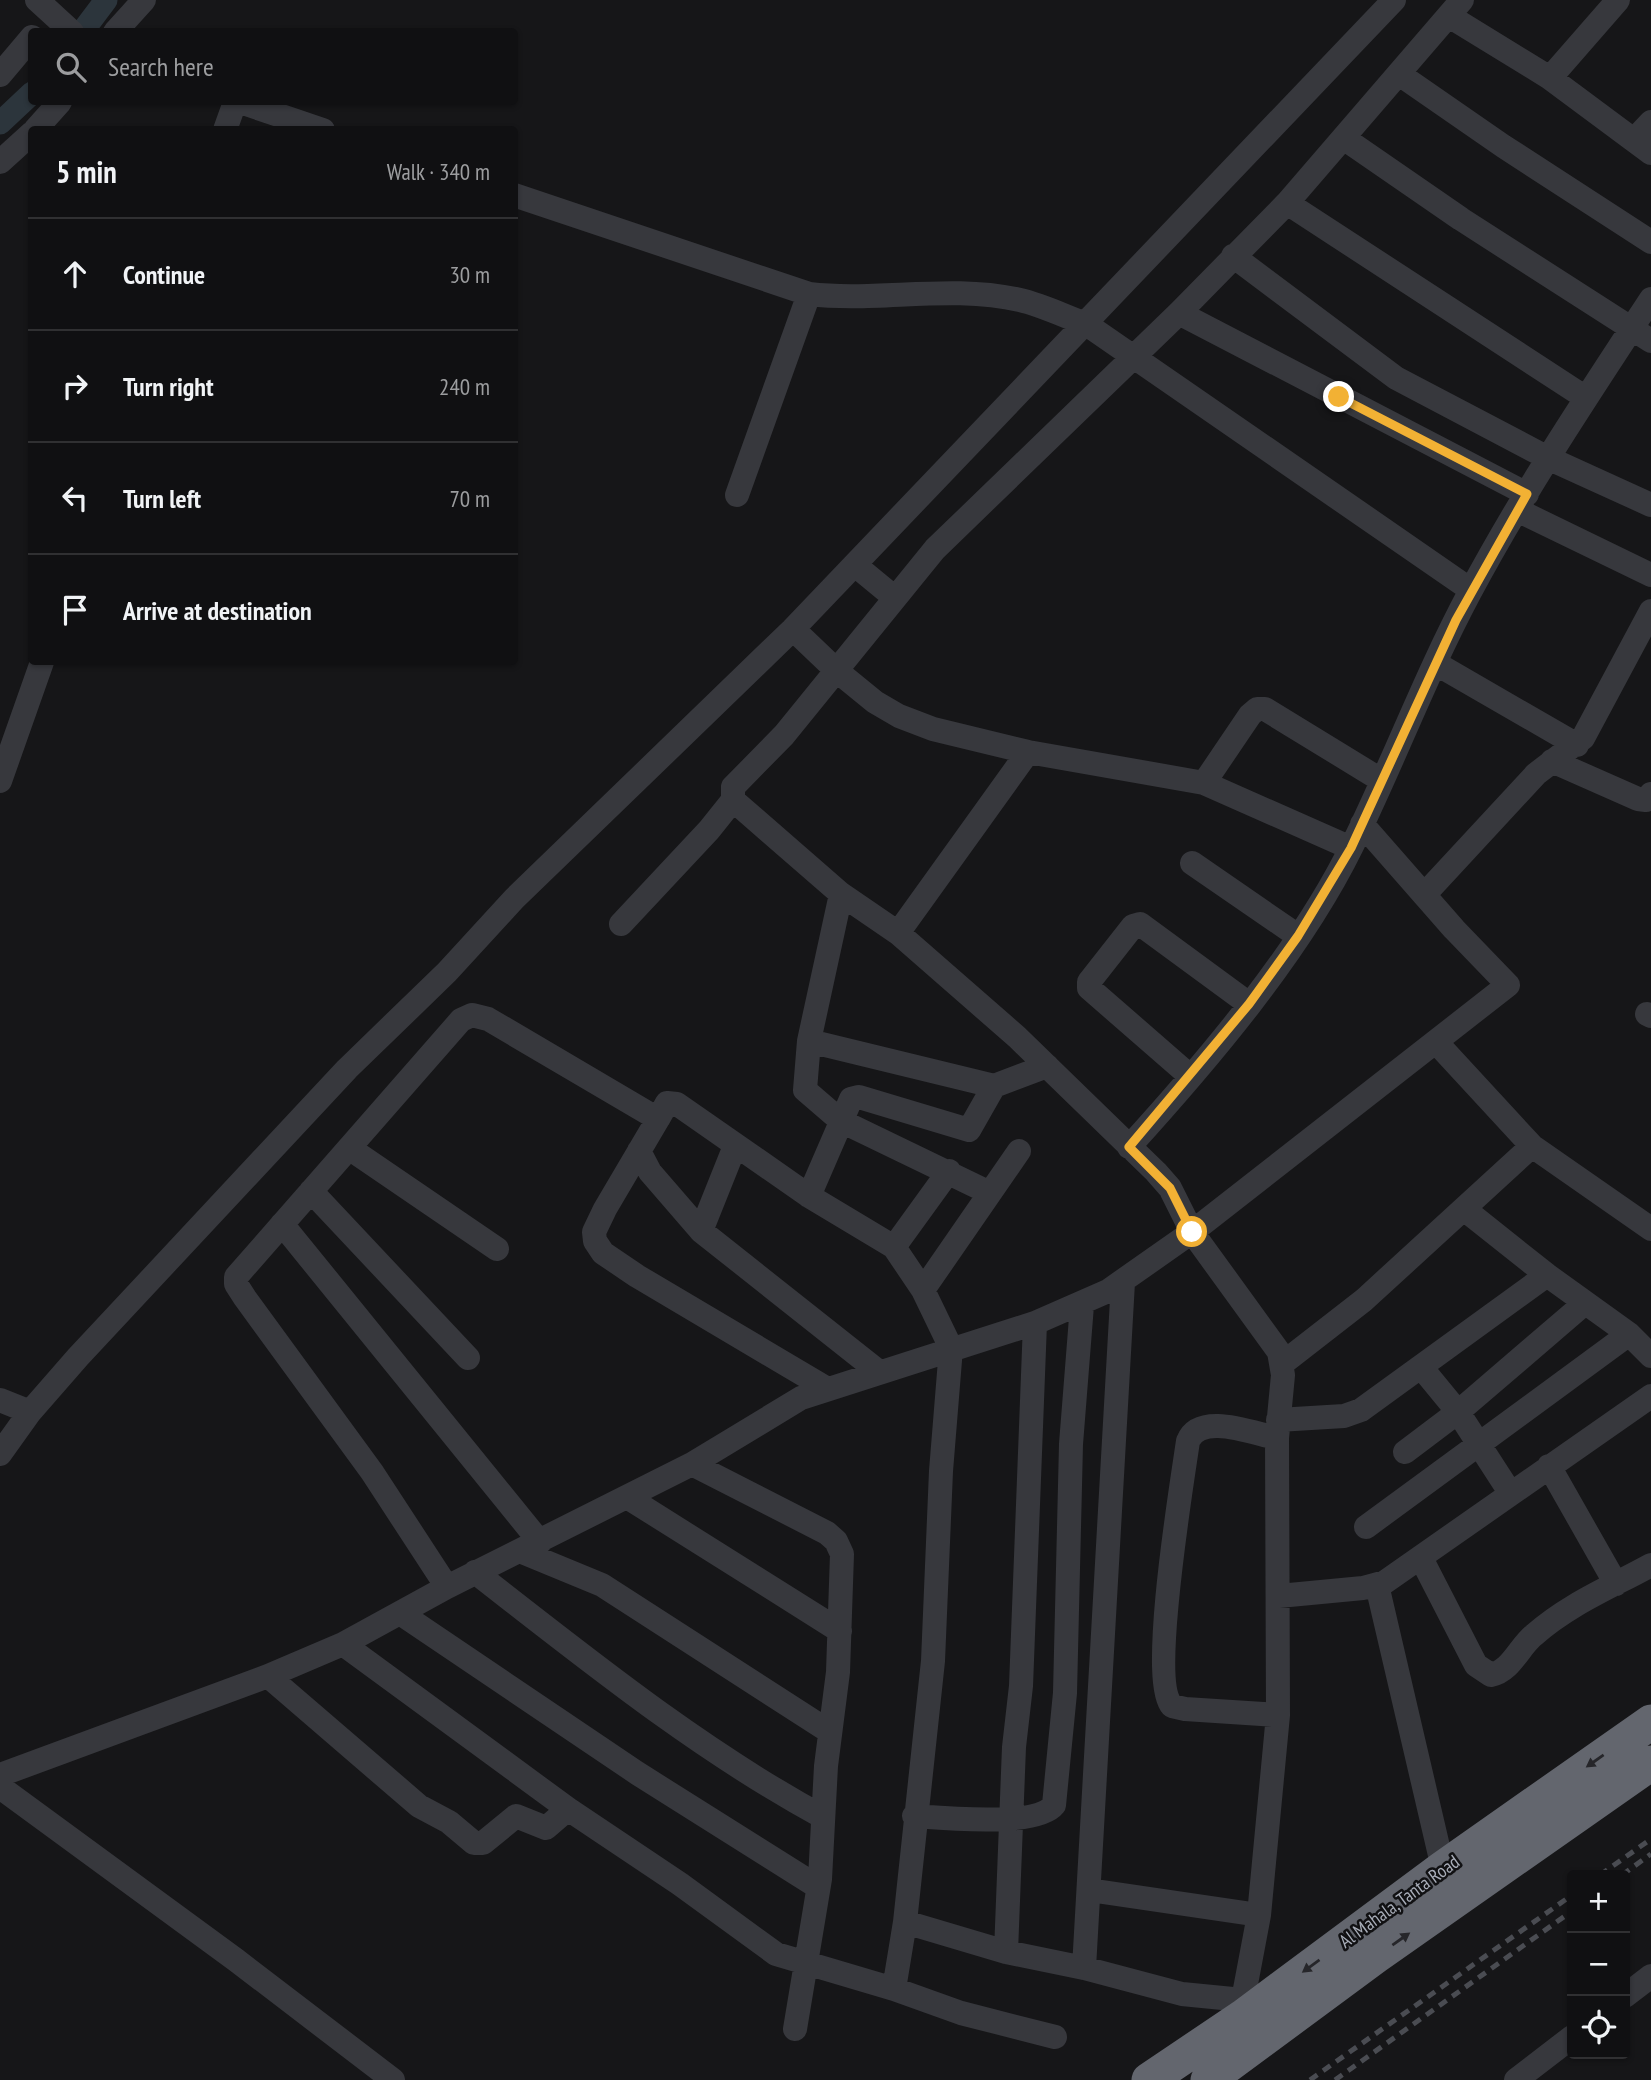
<!DOCTYPE html>
<html lang="en">
<head>
<meta charset="utf-8">
<style>
  :root { --surface:#101012; --page:#19191b; --text:#f1f3f6; --muted:#9c9d9f; --line:#303032 }
  body { margin:0; font-family:"PT Sans Narrow",sans-serif; background:var(--page); color:var(--text) }
  .controls { position:absolute; right:21px; bottom:21px; display:grid; overflow:hidden; border-radius:7px; box-shadow:0 2px 5px #0004 }
  .controls button { width:63px; height:63px; display:grid; place-items:center; padding:0; border:0; border-bottom:2px solid var(--line); background:var(--surface); color:var(--text); font:35px sans-serif }
  .stop { position:absolute; width:21px; height:21px; margin:-16px; border:5px solid #f2b134; border-radius:50%; background:#fff }
  .stop.end { background:#f2b134; border-color:#fff; box-shadow:0 2px 7px #0008 }
  .list { margin:0; padding:0; list-style:none }
  h2 { display:flex; justify-content:space-between; align-items:center; height:91px; margin:0; padding:0 28px; font-size:30px }
  h2 small { font-size:23px; font-weight:400; color:var(--muted) }
  .list li { display:grid; grid-template-columns:46px 1fr auto; gap:21px; align-items:center; box-sizing:border-box; height:112px; padding:0 28px; border-top:2px solid var(--line) }
  .list b { display:block; font-size:26px; white-space:nowrap }
  .list em { font-size:23px; font-style:normal; color:var(--muted) }
  .icon { flex:none; width:38px; height:38px; fill:none; stroke:currentColor; stroke-width:2; stroke-linecap:round; stroke-linejoin:round }
  .map { position:relative; flex:none; width:1651px; height:2080px; overflow:hidden }
  .search { position:absolute; background:var(--surface); box-shadow:0 2px 5px #0004; left:28px; top:28px; width:490px; height:77px; display:flex; align-items:center; gap:18px; box-sizing:border-box; padding:0 24px; border-radius:7px; color:var(--muted); font-size:26px }
  .panel { position:absolute; background:var(--surface); box-shadow:0 2px 5px #0004; left:28px; top:126px; width:490px; height:539px; border-radius:7px }
  .map>svg:first-child { display:block }
  .lines { fill:none; stroke-linecap:round; stroke-linejoin:round }
  .canal { stroke:#2c353c; stroke-width:23 }
  .minor { stroke:#37383d; stroke-width:24 }
  .highway { stroke:#63666e; stroke-width:35 }
  .rail { stroke:#4a4c52; stroke-width:5; stroke-dasharray:9 7; stroke-linecap:butt }
  .oneway { fill:#26262a }
  .route { stroke:#f2b134; stroke-width:9 }
  .labels { text-anchor:middle; dominant-baseline:central; stroke-width:5; stroke-linejoin:round; paint-order:stroke }
  .street-label { font-size:19px; fill:#a8adb8; stroke:#111113 }
</style>
</head>
<body>
<div class="map">
<svg width="1651" height="2080" viewBox="0 0 1651 2080">
  <rect width="100%" height="100%" fill="#161618"/>
  <g class="lines">
    <!-- canal -->
    <path class="canal" d="M82 32 106 0
      M0 123 32 93"/>
    <!-- minor -->
    <path class="minor" d="M37 0 72 32
      M1449 16 1550 78 1651 153
      M115 32 144 0
      M1399 74 1503 146 1651 242
      M0 75 32 37
      M1550 78 1618 0
      M240 102 323 130
      M35 130 60 102
      M225 130 235 102
      M1345 139 1461 219 1651 341
      M1634 140 1651 122
      M0 162 32 133
      M514 195 809 294C878 302 951 284 1020 300 1042 305 1064 316 1086 324L1471 590
      M1287 203 1586 398
      M1233 256 1396 378 1550 459 1651 505
      M1179 313 1527 494
      M737 495 809 294
      M1517 510 1651 575
      M855 565 895 598
      M793 629 837 671 875 702 899 716 933 729 1028 752 1204 783 1351 848
      M1435 663 1577 745
      M1552 761 1638 799 1646 800 1651 794
      M0 781 42 662
      M1204 783 1250 715 1257 709H1265L1381 780
      M733 800 841 894 898 933 1017 1037 1156 1172 1170 1188 1192 1232 1279 1352 1283 1375 1277 1438 1278 1715 1259 1915 1242 2005 1244 2016 1250 2024
      M1192 863 1298 936
      M841 894 809 1041 805 1090 841 1121 990 1193
      M1424 895 1536 774 1583 738 1651 611
      M621 924 709 830 733 800V787L784 735 935 549 1179 313 1287 203 1462 0
      M898 933 1028 752
      M1647 1014 1651 1016
      M809 1041 994 1086 1047 1066
      M1436 1042 1532 1146 1651 1229
      M1190 1076 1089 988V982L1133 926 1140 924 1249 1004
      M658 1119 605 1209 594 1232 595 1241 603 1253 637 1276 826 1388
      M735 1146 701 1231 879 1372
      M1129 1147C1208 1060 1300 952 1352 846 1393 763 1426 674 1470 592 1524 491 1588 395 1651 299
      M349 1148 497 1249
      M639 1151 650 1172 701 1231
      M311 1191 468 1358
      M809 1196 851 1099 859 1097 969 1130 994 1086
      M1464 1209 1547 1275 1629 1334 1651 1356
      M282 1224 540 1542
      M894 1247 949 1171
      M923 1290 1019 1151
      M1283 1363 1364 1300 1532 1146
      M1421 1367 1458 1412 1511 1494
      M0 1400 30 1412
      M1278 1420 1344 1416 1361 1410 1547 1275
      M1277 1438C1252 1433 1200 1412 1188 1441 1182 1483 1149 1681 1172 1706L1185 1709 1278 1715
      M1405 1452 1458 1412 1585 1303
      M0 1454 30 1412 78 1357 347 1069 447 972 514 899 793 629 1394 0
      M692 1464 827 1533 836 1541 842 1554 838 1672 826 1766 820 1879 795 2029
      M1549 1466 1616 1584
      M627 1497 840 1631
      M1366 1527 1629 1334
      M522 1552 602 1585 830 1732
      M1421 1558 1476 1665 1491 1675C1511 1671 1519 1647 1534 1635 1569 1604 1611 1587 1651 1565
      M475 1572C588 1660 698 1749 823 1817
      M1377 1585 1443 1868
      M447 1587 372 1472 245 1298 236 1284V1277L461 1020 472 1015 488 1019 658 1119 667 1103 677 1104 809 1196 894 1247 923 1290 951 1348 941 1471 933 1661 905 1922 894 1989
      M1279 1596 1363 1588 1385 1582 1651 1396
      M400 1613 637 1773 818 1887
      M343 1644 568 1809 680 1884 776 1954 894 1989 961 2013 1055 2037
      M0 1775 268 1676
      M0 1787 236 1960 393 2080
      M568 1809 546 1828 516 1816 483 1843H474L449 1822 419 1806 268 1676 343 1644 447 1587 692 1464 801 1398 1035 1323 1108 1291 1192 1232 1508 985 1454 929 1362 824
      M914 1816C942 1818 1037 1827 1054 1805L1065 1693 1071 1444 1082 1305
      M1089 1890 1259 1915
      M905 1922 1006 1952 1084 1968 1182 1994 1243 2000
      M1006 1952 1014 1747 1021 1686 1035 1323
      M1084 1968 1123 1282
      M1625 1996 1651 1976
      M1516 2080 1572 2037"/>
    <!-- highway -->
    <path class="highway" d="M1149 2080 1244 2016 1443 1868 1651 1722
      M1208 2080 1376 1956 1651 1763"/>
    <!-- rail -->
    <path class="rail" d="M1600 1875 1651 1839
      M1622 1875 1651 1854
      M1310 2080 1572 1895
      M1335 2080 1572 1911"/>
  </g>
  <!-- one-way arrows -->
  <defs><path id="oneway-solid" d="M-6-.8H1V-3.2L6.5 0L1 3.2V.8H-6Z" transform="scale(1.75)"/></defs>
  <g class="oneway">
    <use href="#oneway-solid" transform="translate(1595 1761) rotate(145)"/>
    <use href="#oneway-solid" transform="translate(1401 1939) rotate(-35)"/>
    <use href="#oneway-solid" transform="translate(1311 1966) rotate(144)"/>
  </g>
  <g class="lines">
    <!-- route -->
    <path class="route" d="M1192 1232 1170 1188 1129 1147 1249 1004 1298 936 1351 848 1456 620 1527 494 1339 397"/>
  </g>
  <g class="labels">
    <!-- street labels -->
    <g class="street-label">
      <text transform="translate(1399 1901) rotate(-36)">Al Mahala, Tanta Road</text>
    </g>
  </g>
</svg>
<div class="controls">
<button>+</button>
<button>−</button>
<button><svg class="icon" aria-label="locate" viewBox="0 0 24 24"><circle cx="12" cy="12" r="6"/><path d="M12 2v4M12 18v4M2 12h4M18 12h4"/></svg></button>
</div>
<div class="stop" style="left:1192px;top:1232px"></div>
<div class="stop end" style="left:1339px;top:397px"></div>
<div class="search"><svg class="icon" aria-label="search" viewBox="0 0 24 24"><circle cx="10" cy="10" r="6"/><path d="M15 15l6 6"/></svg>Search here</div>
<section class="panel">
<h2>5 min<small>Walk · 340 m</small></h2>
<ul class="list">
<li><svg class="icon" aria-label="ahead" viewBox="0 0 24 24"><path d="M12 20V5M6 11l6-6 6 6"/></svg><div><b>Continue</b></div><em>30 m</em></li>
<li><svg class="icon" aria-label="right" viewBox="0 0 24 24"><path d="M7 20v-9h11M14 6l5 5-5 5"/></svg><div><b>Turn right</b></div><em>240 m</em></li>
<li><svg class="icon" aria-label="left" viewBox="0 0 24 24"><path d="M17 20v-9H6M10 6l-5 5 5 5"/></svg><div><b>Turn left</b></div><em>70 m</em></li>
<li><svg class="icon" aria-label="arrive" viewBox="0 0 24 24"><path d="M6 21V4h12l-3 4 3 4H6"/></svg><div><b>Arrive at destination</b></div></li>
</ul>
</section>
</div>
</body>
</html>
